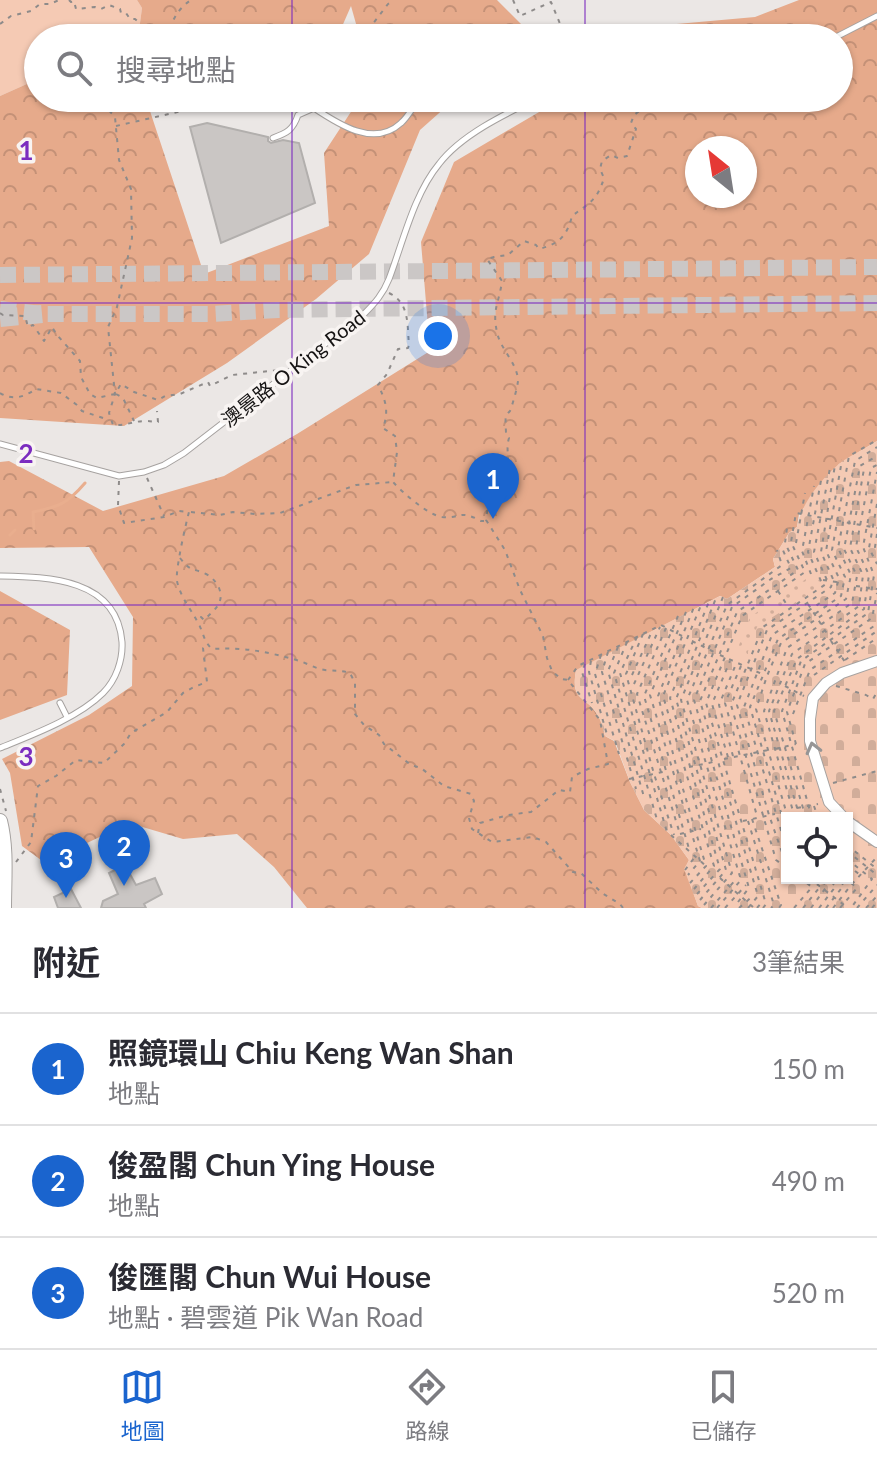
<!DOCTYPE html>
<html lang="zh-TW">
<head>
<meta charset="utf-8">
<style>
  :root { --surface:#fff; --page:#f7f7f7; --text:#2b2b33; --muted:#7c7c81; --line:#e1e1e2; --accent:#1a64ce }
  body { margin:0; font-family:Lato,"Noto Sans TC",sans-serif; background:var(--page); color:var(--text) }
  .controls { position:absolute; right:24px; bottom:24px; display:grid; overflow:hidden; border-radius:0px; box-shadow:0 2px 6px #0004 }
  .controls button { width:72px; height:72px; display:grid; place-items:center; padding:0; border:0; border-bottom:2px solid var(--line); background:var(--surface); color:var(--text); font:40px sans-serif }
  .compass { position:absolute; left:685px; top:136px; width:72px; height:72px; border-radius:50%; background:var(--surface); box-shadow:0 2px 6px #0004; rotate:330deg }
  .you { position:absolute; left:438px; top:336px; width:28px; height:28px; margin:-20px; border:6px solid #fff; border-radius:50%; background:#1a73e8; box-shadow:0 0 0 12px #1a73e833 }
  .badge { display:grid; place-items:center; width:52px; height:52px; border-radius:50%; background:var(--accent); color:#fff; font-size:26px; font-weight:700 }
  .pin { position:absolute; translate:-50% -66px; filter:drop-shadow(0 2px 4px #0008) }
  .pin::after { content:''; position:absolute; top:42px; width:28px; height:24px; background:inherit; clip-path:polygon(0 0,100% 0,50% 100%) }
  .list { margin:0; padding:0; list-style:none }
  h2 { display:flex; justify-content:space-between; align-items:center; height:104px; margin:0; padding:0 32px; font-size:34px }
  h2 small { font-size:26px; font-weight:400; color:var(--muted) }
  .list li { display:grid; grid-template-columns:52px 1fr auto; gap:24px; align-items:center; box-sizing:border-box; height:112px; padding:0 32px; border-top:2px solid var(--line) }
  .list b { display:block; font-size:30px; white-space:nowrap }
  .list p { margin:0; font-size:26px; white-space:nowrap; color:var(--muted) }
  .list em { font-size:26px; font-style:normal; color:var(--muted) }
  .icon { flex:none; width:44px; height:44px; fill:none; stroke:currentColor; stroke-width:2; stroke-linecap:round; stroke-linejoin:round }
  .map { position:relative; flex:none; width:877px; height:908px; overflow:hidden }
  .search { position:absolute; background:var(--surface); box-shadow:0 2px 6px #0004; left:24px; right:24px; top:24px; height:88px; display:flex; align-items:center; gap:20px; box-sizing:border-box; padding:0 28px; border-radius:44px; color:var(--muted); font-size:30px }
  .sheet { height:440px; background:var(--surface) }
  nav { display:flex; justify-content:space-around; align-items:center; box-sizing:border-box; height:112px; border-top:2px solid var(--line); background:var(--surface); font-size:22px; color:var(--muted) }
  nav a { display:grid; justify-items:center; gap:4px }
  nav .on { color:var(--accent) }
  .map>svg:first-child { display:block }
  .grass { fill:#f5cab4 }
  .forest { fill:url(#forest-crowns); fill-rule:evenodd }
  .cemetery { fill:url(#cemetery-stones); fill-rule:evenodd }
  .park { fill:url(#park-dots) }
  .lines { fill:none; stroke-linecap:round; stroke-linejoin:round }
  .stream { stroke:#e9ae8e; stroke-width:3 }
  .building { fill:#cac6c4; stroke:#b2afad; stroke-width:2 }
  .trunk-tunnel { stroke:#cbc7c6; stroke-width:16; stroke-dasharray:16 8; stroke-linecap:butt }
  .motorway-tunnel { stroke:#cbc7c6; stroke-width:18; stroke-dasharray:18 9; stroke-linecap:butt }
  .service-casing { stroke:#a6a2a0; stroke-width:7 }
  .minor-casing { stroke:#a6a2a0; stroke-width:12 }
  .secondary-casing { stroke:#a6a2a0; stroke-width:16 }
  .path { stroke:#8e8b8a; stroke-width:2; stroke-dasharray:4 6; stroke-linecap:butt }
  .service { stroke:#fff; stroke-width:5 }
  .minor { stroke:#fff; stroke-width:10 }
  .secondary { stroke:#fff; stroke-width:14 }
  .oneway { stroke:#969595 }
  .grid { fill:none; stroke:#7b2cbf; stroke-width:2; stroke-opacity:0.55 }
  .labels { text-anchor:middle; dominant-baseline:central; stroke-width:7; stroke-linejoin:round; paint-order:stroke }
  .street-label { font-size:20px; fill:#151313; stroke:#f8f4f2 }
  .grid-label { font-size:26px; text-anchor:middle; font-weight:bold; fill:#7b2cbf; stroke:#f8f4f2; stroke-width:7; stroke-linejoin:round; paint-order:stroke }
</style>
</head>
<body>
<div class="map">
<svg width="877" height="908" viewBox="0 0 877 908">
  <defs>
    <pattern id="forest-crowns" width="20" height="18" patternUnits="userSpaceOnUse" patternTransform="scale(2)"><rect width="20" height="18" fill="#e6aa8b"/><path d="M2 6a3 3 0 1 1 6 0M12 15a3 3 0 1 1 6 0" fill="none" stroke="#c49177"/></pattern>
    <pattern id="cemetery-stones" width="16" height="16" patternUnits="userSpaceOnUse" patternTransform="scale(2)"><rect width="16" height="16" fill="#f5cab4"/><path d="M2 7V4a2 2 0 0 1 4 0v3zM10 15v-3a2 2 0 0 1 4 0v3z" fill="#d1ad9a"/></pattern>
    <pattern id="park-dots" width="8" height="8" patternUnits="userSpaceOnUse" patternTransform="scale(2)"><rect width="8" height="8" fill="#f5cab4"/><path d="M2 2h.1M6 6h.1" fill="none" stroke="#d1ad9a" stroke-width="1.8" stroke-linecap="round"/></pattern>
  </defs>
  <rect width="100%" height="100%" fill="#ebe7e5"/>
  <!-- grass -->
  <path class="grass" d="M0 0H137L142 8 138 38H38V79L0 96Z"/>
  <!-- forest -->
  <path class="forest" d="M137 0H497L530 33 524 38H360L351 6 337 38H138L142 8Z
    M799 0H877V441L839 464 799 514 797 527 789 533 773 559 775 567 727 599 720 596 576 671C570 703 587 695 598 716 602 722 603 730 605 736L614 741 630 782 644 810 671 835 689 860 685 869 698 906 702 908H307L274 867 237 834 183 839 129 823 45 863 22 846 10 773 2 759 89 715 132 686 133 617 89 547 0 548V462L9 461 103 511 224 476 297 434 430 351 421 242 454 162 563 98H590L619 107 622 98H839V38H640L643 27 755 17ZM697 148H745V196H697Z
    M38 79V98H170L148 105 204 274 329 226 324 153 360 98H456L420 130 369 254 316 299 227 363 124 426 0 418V96Z
    M0 591 70 630 67 695 0 720Z"/>
  <!-- cemetery -->
  <path class="cemetery" d="M877 441V908H702L698 906 684 869 689 860 671 835 644 810 630 782 615 741 605 736C603 730 602 722 598 716 587 695 570 703 576 670L720 596 727 599 775 567 773 559 789 533 797 527C801 504 821 479 839 464 850 455 865 449 877 441ZM787 818H847V878H787Z"/>
  <!-- park -->
  <path class="park" d="M806 579 823 580V585L757 627 746 657 736 653 750 617Z"/>
  <g class="lines">
    <!-- stream -->
    <path class="stream" d="M34 529 33 512C59 507 68 503 85 483
      M10 535 15 530"/>
  </g>
  <!-- building -->
  <path class="building" d="M207 123 268 137V141L271 143 283 140 299 143 315 203 221 243 190 127Z
    M125 865 136 885 155 878 162 894 144 904 146 908H101L103 901 118 894 109 873Z
    M71 889 81 908H58L54 897Z"/>
  <g class="lines">
    <!-- trunk-tunnel -->
    <path class="trunk-tunnel" d="M0 275 877 267
      M0 309 42 314H211L278 310 348 309 877 303"/>
    <!-- motorway-tunnel -->
    <path class="motorway-tunnel" d="M0 318 42 314"/>
    <defs>
      <path id="service" d="M834 38 877 16
        M673 98H705
        M273 138C287 133 293 130 298 115L314 108C338 124 374 148 401 123 409 116 413 106 420 98
        M0 444 119 476 144 472 164 465 184 453 364 314C375 303 383 294 389 279 403 242 414 194 439 164 461 135 505 114 538 98
        M0 576C48 577 117 578 122 642 123 660 116 680 103 693 78 718 32 735 0 748
        M60 703 67 717"/>
      <path id="minor" d="M844 818 829 802 810 741V719L813 698 826 683 842 673 877 661
        M847 821 877 842"/>
      <path id="secondary" d="M0 821C7 849 4 879 4 908"/>
    </defs>
    <!-- service casing -->
    <use href="#service" class="service-casing"/>
    <!-- minor casing -->
    <use href="#minor" class="minor-casing"/>
    <!-- secondary casing -->
    <use href="#secondary" class="secondary-casing"/>
    <!-- path -->
    <path class="path" d="M69 0 71 2 74 1 76 9 95 7 101 9 109 5 120 9 121 13H126L130 19H135L148 31V38
      M513 0 520 16 551 2 561 26 555 29 558 35 570 33 576 38
      M0 24 11 16 31 11 40 4H50L59 0
      M166 38C172 22 176 10 191 0
      M362 38 388 4 394 0
      M83 98 93 104 105 106 115 117 119 160 131 189 132 238 117 307 108 327 115 394 109 413 113 425C125 426 134 421 145 421 150 421 154 422 158 422L157 411
      M116 126 239 98
      M389 293C410 303 407 325 409 345L408 348 398 349 387 374 378 385C386 401 389 411 383 428L395 436 397 452 393 482C403 493 428 515 442 517 461 519 459 509 481 521H484
      M0 313 3 315 25 316 28 327 33 325 44 341 52 327 57 335 80 361 81 377 90 394 97 398 115 394 121 384 134 392 158 400 165 396 180 394 208 382 210 386 232 375 279 370
      M0 393C13 401 24 397 36 389L61 393 77 405 82 411 109 420
      M116 394 123 398 134 421
      M147 478 164 516
      M119 481 118 505 124 523 164 517 179 511 189 512C186 523 175 571 177 581 180 596 190 608 197 621 203 630 203 641 212 649 246 647 268 652 300 661 308 664 317 669 325 670 334 671 341 670 350 673L355 683V714L364 725 379 735 384 744 411 765 421 768 444 786 471 794 474 801 469 818 472 829 492 842 533 837 546 842 573 872 581 873 602 893 620 904 623 908
      M877 504 869 548 877 564
      M191 512 220 515 233 512 255 514 280 513 356 485 393 482
      M877 534 875 547 877 552
      M796 543 805 493
      M180 558C192 573 191 567 206 574 212 577 216 582 219 588 225 603 214 610 204 620L201 617 200 623
      M811 574 802 551 814 486
      M823 580 837 582
      M821 581 808 552 822 475
      M856 586 877 589
      M778 591 787 605
      M808 604 828 635
      M686 612 650 695 700 861 688 875
      M678 616 644 696 690 852
      M666 628 637 694 680 834
      M643 634 626 674 654 774 674 835
      M637 637 620 673 667 832
      M692 641 714 652
      M831 641 845 662
      M627 642 614 673 658 823
      M618 647 608 671 644 797
      M608 652 602 672 636 789
      M601 655 595 674 619 754
      M720 655 762 674
      M845 660 877 638
      M591 661 589 672 608 738
      M585 664 582 672 592 703
      M741 666 725 703 757 816
      M632 675 653 629
      M814 675 877 631
      M568 680 578 666 661 625 682 636
      M634 684 660 627
      M785 686 804 696
      M836 686 866 695 873 699 877 692
      M793 714 810 670 877 624
      M796 744 787 712 805 664 872 618 877 593
      M775 749 796 744
      M733 756 719 705 736 664
      M728 757 712 704 730 661
      M724 759 768 750
      M689 767 718 761
      M649 775 667 771
      M629 779 643 776
      M833 783 877 771
      M0 789 6 811
      M814 806 818 818
      M797 808 818 804
      M788 818 756 709 767 676 781 643 846 599 851 575 838 548 855 461 877 447
      M795 818 764 711 787 648 852 603 857 576 844 549 860 466 877 456
      M800 818 769 711 792 654 859 606 863 575 850 548 864 469
      M806 818 774 711 797 659 864 609 869 575 856 547 871 468 877 465
      M812 818 782 711 801 661 868 613 874 575 863 547 877 472
      M752 819 781 905 779 908
      M743 821 775 814
      M748 821 774 905 771 908
      M478 833 480 823 508 815 531 812 559 790 570 792 572 777 588 769 608 764 600 720 568 680 561 679 552 671 547 658 543 636 520 590 505 550 486 520 489 497 499 486 498 478C515 464 504 454 509 438L506 434C506 429 505 420 506 416 507 414 509 412 510 411 513 403 517 389 518 381 518 365 502 350 498 336 491 310 499 304 502 281L487 259 494 257 508 255 524 241 536 245 539 249C559 244 567 236 572 216 589 203 597 201 604 178L600 169 602 161 611 155 618 158 627 156 636 129 631 123 634 115 642 109 644 98
      M787 833 750 707 778 639 841 596 845 577 832 550 849 456 877 440
      M680 834 701 829
      M671 835 706 866
      M847 845 877 869
      M787 850 744 707 772 635 835 593 839 578 826 551 842 460
      M847 851 877 875
      M847 859 872 879 851 908
      M787 860 784 858 769 815 737 705 767 630 831 587 833 579 821 552 835 465
      M16 862 31 842 38 786 56 776 76 760 104 763 124 744 131 733 167 712 183 693 194 687 207 682 203 648 205 644
      M847 865 859 874
      M787 868 776 860 731 705 763 627 826 584 827 580 814 552 830 468
      M685 870 694 858
      M847 874 855 880
      M720 878 754 908
      M809 878 848 908
      M690 883 706 866 677 769 658 696 694 607
      M694 889 714 866 663 696 702 603
      M697 894 720 869 670 698 710 599
      M700 900 726 870 676 699 716 598
      M738 902 749 888 694 700 732 607 771 579 791 568 781 546
      M704 905 732 873 681 700 723 597
      M711 908 737 878
      M717 908 741 880 687 700 727 605 782 565 777 550
      M725 908 746 885
      M739 908 754 895
      M748 908 758 896 700 701 737 612 798 570 785 543 787 528
      M757 908 763 901
      M763 908 766 904 706 703 742 616 805 572 791 542 796 513 877 528
      M794 908 812 887 800 878
      M803 908 819 888
      M811 908 827 886 818 878
      M819 908 836 886 826 878
      M826 908 844 885 835 878
      M833 908 852 884 877 857
      M840 908 857 888 845 878
      M857 908 877 885
      M866 908 877 896
      M872 908 877 902"/>
    <!-- service -->
    <use href="#service" class="service"/>
    <!-- minor -->
    <use href="#minor" class="minor"/>
    <!-- secondary -->
    <use href="#secondary" class="secondary"/>
  </g>
  <!-- one-way arrows -->
  <defs><path id="oneway-chevron" d="M-2-3.5L2.5 0L-2 3.5" fill="none" stroke-width="1.6" stroke-linecap="round" stroke-linejoin="round" transform="scale(2)"/></defs>
  <use class="oneway" href="#oneway-chevron" transform="translate(813 748) rotate(-104)"/>
  <!-- grid -->
  <path class="grid" d="M292 0V38M585 0V38M292 98V908M585 98V908M0 303H877M0 605H877"/>
  <g class="labels">
    <!-- street labels -->
    <g class="street-label">
      <text transform="translate(293 368) rotate(-38)">澳景路 O King Road</text>
    </g>
  </g>
  <g class="grid-label">
    <text x="26" y="160">1</text>
    <text x="26" y="463">2</text>
    <text x="26" y="766">3</text>
  </g>
</svg>
<div class="controls">
<button><svg class="icon" aria-label="locate" viewBox="0 0 24 24"><circle cx="12" cy="12" r="6"/><path d="M12 2v4M12 18v4M2 12h4M18 12h4"/></svg></button>
</div>
<svg class="compass" viewBox="-18 -18 36 36"><path d="M0-13l5 13h-10z" fill="#e53935"/><path d="M0 13l5-13h-10z" fill="#7c7c81"/></svg>
<div class="you"></div>
<div class="pin badge" style="left:493px;top:519px">1</div>
<div class="pin badge" style="left:124px;top:886px">2</div>
<div class="pin badge" style="left:66px;top:898px">3</div>
<div class="search"><svg class="icon" aria-label="search" viewBox="0 0 24 24"><circle cx="10" cy="10" r="6"/><path d="M15 15l6 6"/></svg>搜尋地點</div>
</div>
<section class="sheet">
<h2>附近<small>3筆結果</small></h2>
<ul class="list">
<li><span class="badge">1</span><div><b>照鏡環山 Chiu Keng Wan Shan</b><p>地點</p></div><em>150 m</em></li>
<li><span class="badge">2</span><div><b>俊盈閣 Chun Ying House</b><p>地點</p></div><em>490 m</em></li>
<li><span class="badge">3</span><div><b>俊匯閣 Chun Wui House</b><p>地點 · 碧雲道 Pik Wan Road</p></div><em>520 m</em></li>
</ul>
</section>
<nav>
<a class="on"><svg class="icon" aria-label="map" viewBox="0 0 24 24"><path d="M3 6l6-2 6 2 6-2v14l-6 2-6-2-6 2zM9 4v14M15 6v14"/></svg>地圖</a>
<a><svg class="icon" aria-label="directions" viewBox="0 0 24 24"><path d="M12 3l9 9-9 9-9-9zM9 14v-3h6M13 9l2 2-2 2"/></svg>路線</a>
<a><svg class="icon" aria-label="saved" viewBox="0 0 24 24"><path d="M7 4h10v16l-5-4-5 4z"/></svg>已儲存</a>
</nav>
</body>
</html>
